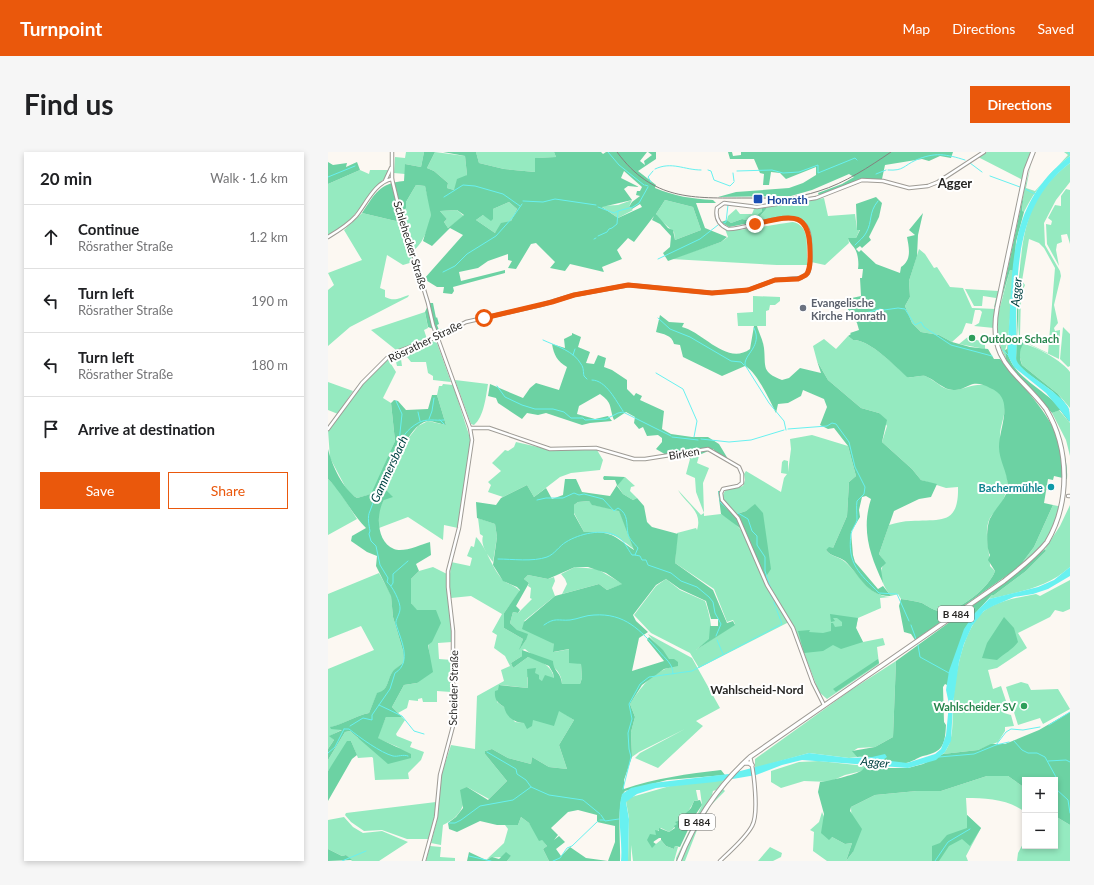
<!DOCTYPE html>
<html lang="en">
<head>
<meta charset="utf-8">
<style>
  :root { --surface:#fff; --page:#f6f6f6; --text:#202124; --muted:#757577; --line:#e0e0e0; --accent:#ea580c }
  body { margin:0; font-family:Lato,sans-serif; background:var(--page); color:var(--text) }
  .controls { position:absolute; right:12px; bottom:12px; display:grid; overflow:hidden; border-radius:0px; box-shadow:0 2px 6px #0003 }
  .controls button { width:36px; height:36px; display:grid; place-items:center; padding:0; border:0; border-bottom:1px solid var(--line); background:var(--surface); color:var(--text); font:20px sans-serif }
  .stop { position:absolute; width:12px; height:12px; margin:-9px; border:3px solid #ea580c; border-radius:50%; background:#fff }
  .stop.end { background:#ea580c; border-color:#fff; box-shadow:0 1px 4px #0008 }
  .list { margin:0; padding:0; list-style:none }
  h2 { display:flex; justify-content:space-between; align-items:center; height:52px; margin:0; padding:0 16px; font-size:17px }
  h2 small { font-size:13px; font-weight:400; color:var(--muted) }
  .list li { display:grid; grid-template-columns:26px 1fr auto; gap:12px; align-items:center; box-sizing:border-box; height:64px; padding:0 16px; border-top:1px solid var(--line) }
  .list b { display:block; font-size:15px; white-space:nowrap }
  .list p { margin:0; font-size:13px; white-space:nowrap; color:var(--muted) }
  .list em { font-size:13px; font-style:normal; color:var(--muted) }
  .actions { display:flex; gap:8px; padding:12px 16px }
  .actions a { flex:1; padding:9px 0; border:1px solid var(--accent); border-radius:0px; text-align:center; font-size:14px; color:var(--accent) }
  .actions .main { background:var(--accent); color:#fff }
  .icon { flex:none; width:22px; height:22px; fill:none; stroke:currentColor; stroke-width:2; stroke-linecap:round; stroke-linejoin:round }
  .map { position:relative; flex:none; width:742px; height:709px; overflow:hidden; border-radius:0px }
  header { display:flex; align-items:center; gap:24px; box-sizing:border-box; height:56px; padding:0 20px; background:var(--accent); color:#fff }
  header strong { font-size:19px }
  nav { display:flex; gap:22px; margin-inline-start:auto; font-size:14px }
  .intro { display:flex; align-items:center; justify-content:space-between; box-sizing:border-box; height:96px; padding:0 24px }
  h1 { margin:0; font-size:28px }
  .button { padding:10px 18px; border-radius:0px; background:var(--accent); color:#fff; font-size:14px; font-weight:700 }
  main { display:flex; gap:24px; padding:0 24px }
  aside { flex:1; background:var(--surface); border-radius:0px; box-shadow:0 2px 6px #0003 }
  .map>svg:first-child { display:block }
  .green { fill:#95eac0; fill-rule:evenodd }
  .forest { fill:#6cd2a3; fill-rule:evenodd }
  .water { fill:#68f1f0 }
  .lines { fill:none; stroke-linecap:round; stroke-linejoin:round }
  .stream { stroke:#68f1f0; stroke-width:1 }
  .tertiary-casing { stroke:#9e9b95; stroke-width:4.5 }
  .secondary-casing { stroke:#9e9b95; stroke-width:4.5 }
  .primary-casing { stroke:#9e9b95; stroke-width:5.5 }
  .tertiary { stroke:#fff; stroke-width:2.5 }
  .secondary { stroke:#fff; stroke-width:2.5 }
  .primary { stroke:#fff; stroke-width:3.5 }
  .rail { stroke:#83817d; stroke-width:1 }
  .route { stroke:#ea580c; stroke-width:5 }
  .transit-dot { fill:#1a4fb4; stroke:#fff; stroke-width:1.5 }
  .worship-dot { fill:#6b7280; stroke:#fff; stroke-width:1.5 }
  .leisure-dot { fill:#2e9e5b; stroke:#fff; stroke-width:1.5 }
  .culture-dot { fill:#0f9aa8; stroke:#fff; stroke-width:1.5 }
  .labels { text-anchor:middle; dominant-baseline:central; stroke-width:4; stroke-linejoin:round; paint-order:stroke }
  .shield { fill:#fff; stroke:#686866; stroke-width:1 }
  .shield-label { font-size:10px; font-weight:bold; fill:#282725 }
  .transit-label { font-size:11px; font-weight:bold; fill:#164399; stroke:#fff; text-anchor:start }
  .street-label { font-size:11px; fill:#282725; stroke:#fff }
  .worship-label { font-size:11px; font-weight:bold; fill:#5b616d; stroke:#fff; text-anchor:start }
  .leisure-label { font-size:11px; font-weight:bold; fill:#27864d; stroke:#fff; text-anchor:start }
  .culture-label { font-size:11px; font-weight:bold; fill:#0d838f; stroke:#fff; text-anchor:end }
  .water-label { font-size:12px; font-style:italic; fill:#004242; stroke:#fff }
  .neighbourhood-label { font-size:12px; font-weight:bold; fill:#282725; stroke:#fff }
  .quarter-label { font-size:13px; font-weight:bold; fill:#282725; stroke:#fff }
</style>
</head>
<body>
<header>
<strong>Turnpoint</strong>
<nav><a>Map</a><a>Directions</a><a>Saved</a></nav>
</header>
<div class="intro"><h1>Find us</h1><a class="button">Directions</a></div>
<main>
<aside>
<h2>20 min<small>Walk · 1.6 km</small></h2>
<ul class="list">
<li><svg class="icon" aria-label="ahead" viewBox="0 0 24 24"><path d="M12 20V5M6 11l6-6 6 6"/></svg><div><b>Continue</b><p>Rösrather Straße</p></div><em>1.2 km</em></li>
<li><svg class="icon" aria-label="left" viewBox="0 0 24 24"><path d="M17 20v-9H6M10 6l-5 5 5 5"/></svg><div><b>Turn left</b><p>Rösrather Straße</p></div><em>190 m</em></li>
<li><svg class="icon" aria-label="left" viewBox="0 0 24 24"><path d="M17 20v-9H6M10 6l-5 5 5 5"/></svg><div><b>Turn left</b><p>Rösrather Straße</p></div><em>180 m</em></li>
<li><svg class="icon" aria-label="arrive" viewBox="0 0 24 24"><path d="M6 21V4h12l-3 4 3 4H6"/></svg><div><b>Arrive at destination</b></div></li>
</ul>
<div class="actions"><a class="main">Save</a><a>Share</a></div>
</aside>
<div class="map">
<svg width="742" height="709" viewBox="0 0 742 709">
  <rect width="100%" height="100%" fill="#fcf8f2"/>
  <!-- green -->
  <path class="green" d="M78 0H96L93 15 77 12V22L66 21 67 5 77 6Z
    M107 0 137 4 139 23 126 38 119 36 120 31 106 19 99 16Z
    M148 0H226L228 5 208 6 207 20 176 17 151 11Z
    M659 0H703L698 13 693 37V27L650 5Z
    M736 0H742V4C723 18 706 39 696 60H694L696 39 703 12 698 36 707 39 740 3Z
    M742 11V30L728 48 716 71 717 93 732 119 733 124 726 153 730 171 726 176 727 179 732 178 731 207 692 188C689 181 690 143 695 138L693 134 690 146C694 91 693 48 742 11ZM701 87 711 91 716 96 727 116 720 201 695 189 692 184 693 142 697 133 694 129Z
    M32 18 41 22 42 18H61C58 27 53 29 48 35 33 54 21 74 0 83V32Z
    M88 33 97 34C99 43 103 54 103 63 102 74 93 97 82 100L85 110 75 113 59 103 52 136 57 138V145C67 150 71 146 81 143L80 145 22 175 0 194V138L6 133 0 121 34 108 16 78 34 61 72 70 78 56V50Z
    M738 37 742 38V92L739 82 733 83 734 90 729 92 728 98 731 114 719 92 718 72 723 73 724 69 720 66 727 53 733 54V44Z
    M496 46 500 64 527 62 529 77H532L528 86H520L521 91 497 113 483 110C483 100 485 88 482 79 474 55 444 66 427 70L439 56 437 55Z
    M304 48 301 55 305 58 290 66 273 54 290 53Z
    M337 48 365 55 373 78 347 88 346 80 331 67 328 62Z
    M181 50 189 57 183 69 167 81 148 68 155 63 165 66V57Z
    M434 56V59C428 64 423 70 414 67L403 71 399 68 400 64 408 57 412 62H424L426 57Z
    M129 58 136 64 120 76 116 70 119 67 112 59Z
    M465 70C484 74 477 98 480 113H449L343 107 393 90 400 85 397 77C404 81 454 71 465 70Z
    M591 97 597 102 606 116 609 115 622 135 635 136 644 156 668 157 666 176 646 174 651 171 654 160 652 158H647L644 172 638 171 634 181 624 190 611 183 593 180 584 171 577 154 582 145 581 129Z
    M682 118 686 119 680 189 677 198 678 207 673 196 671 185H675L670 184V162Z
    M637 137 671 139 669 155H666L668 146 655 144 654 154H646Z
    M425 144 452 145V149L447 153H442L441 158 438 159V174H410L409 161 425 160Z
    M97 160 100 176 96 178 99 187 68 198 43 178Z
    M735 175 742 182V214L740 215 732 207Z
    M520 184 525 188C541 187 567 214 580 225 585 226 593 223 597 224 605 227 611 234 619 237 636 242 651 223 671 240 684 251 672 270 672 283 671 302 681 318 679 334 678 341 675 351 670 356 668 359 664 362 662 366 655 380 662 399 662 414L667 419C662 435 629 462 611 459 604 458 600 454 594 451 588 449 580 448 573 447L570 442 563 444C556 436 549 422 556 412L554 406 551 402 561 373C568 371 576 369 583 369 612 367 631 374 630 335L618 336 593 328 584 317 554 290 559 274 551 261 533 256 500 228 489 209 485 194 496 187 508 197Z
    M641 184 646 185 645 187 657 190V197L631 192Z
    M106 189 109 191 123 230 105 228V224L100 221 98 210H83L79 205 73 207 74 214H69L67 206 69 203 72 204 73 201Z
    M694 192C705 192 736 210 742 220V256L730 242 694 213 691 202Z
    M60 207 68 220 55 246 63 251 67 289 44 342 29 346 20 340 2 306 0 278 31 236Z
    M127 228 160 232C158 244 156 265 146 273L143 272Z
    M0 230 25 239 10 262 0 258Z
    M115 232 125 233 142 286V300L130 376 116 373 115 388 80 365 51 376V356L56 348 67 312 79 288 90 274 100 269 118 273 109 243 111 234H114Z
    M731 258 742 271V304L738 288 724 261Z
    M484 283 520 294 528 324 521 330 519 364 505 396 498 398C503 405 510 404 516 409 532 422 539 443 562 445L552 446 553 456 530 466 528 476 535 490 555 486 557 493 549 495 551 512 499 547 491 540 465 473 437 426 427 353 418 359 409 362C402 355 389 347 398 338L415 334 417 328 416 322 418 319 453 340 456 326 459 322 453 321 454 310 456 308 460 309V320L463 297 462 287Z
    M188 290 223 298H269L275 308 272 318 243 321 232 325 206 345 199 333 175 345 160 340 163 333 160 330 173 319 164 311 177 298 180 299 186 295Z
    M371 304 369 311 381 316 375 331 376 361 368 340 367 326 358 322 362 307Z
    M297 325 307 334 303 335 302 339 309 346 305 348 295 342 289 333Z
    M0 327 10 337 29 367 0 383Z
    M350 338 373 363 376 361V364L393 362C427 381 425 405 440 436 445 448 454 459 461 470L371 516 362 501 323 481 306 463 328 434 338 427 352 438 377 449C380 457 387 481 381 488 377 492 372 494 368 498L407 472 405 468 399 470 386 437 347 411 349 381 368 376 369 378C375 359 359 353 350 338Z
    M261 349 265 353 291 358 307 398C285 381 283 380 256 380L246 361V353L250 350Z
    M725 353 735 355C730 381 710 398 691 415L706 395Z
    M742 353V415C719 436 690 440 661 447L664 443H666L698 419 718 399 717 397 732 374Z
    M150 366 167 372 169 385 165 410C160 403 152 393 155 384L152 382Z
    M148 385C157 393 164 416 174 427 178 432 187 433 192 439L176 461V476L195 487 192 496 198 488 182 471 185 460 190 461 204 447 202 446 203 436 200 434 201 431 196 427 200 423 220 427 226 425 227 429 224 436 227 444 196 469 226 492V500L242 497 247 510 253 512 254 526 252 532H234C233 511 210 509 197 497L194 498V504L183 511 185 516 200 505C211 508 224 513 226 526L214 529 199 525 200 536 172 533 169 550 176 555 187 570 197 571 231 558 246 568 231 593 239 617 221 615 204 605 203 612 180 606 164 597 157 599V602L179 629 161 647 139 635C135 655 135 663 115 673L113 693 103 691 109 668 112 627 123 593 147 597 149 544 176 529 173 518 182 514 177 504 166 496 169 483 164 480 174 462 143 444 123 446 121 434 123 410 142 414 144 406 139 404 143 394 146 395Z
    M105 415 119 422 124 490 110 491 111 507 124 508V551L123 540 109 539V550H95L94 546 90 547V549L81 548 79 556 70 561 64 555 76 533 89 531C93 523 99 513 101 504 103 491 91 461 83 451V427L91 419Z
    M247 415 269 417 295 432 279 438 271 432 234 442 239 432 237 427 233 422Z
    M51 421 63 443 65 465 75 499 76 510C73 513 69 515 66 519 58 527 62 538 49 542L41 561C27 564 16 572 3 575L15 577 2 584 6 588 0 597V517L46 498 33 474 0 487V442Z
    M742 428V457L735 460 727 458 722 465 690 481 699 496 669 516 660 518 665 537 673 534 679 552 675 557 676 561 683 563 686 574 677 575V579L670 590 650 598 615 602C626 590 624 573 625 558 626 529 634 468 664 454 678 447 693 445 708 442L712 444Z
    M320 482 364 506 392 556 368 569 375 574 330 616 307 606 312 601 357 577 311 600 304 605 303 580 307 565 302 552C313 535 323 521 343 515 339 500 328 494 320 482Z
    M568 509 565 585 547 595 530 596 525 599 529 605 521 606 481 601 427 616V607L523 538Z
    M693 530 700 532 703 538 730 537 742 557 715 572 712 566 690 573 678 535Z
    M63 563 74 565 77 568 68 582 69 584 84 590 82 595 96 600 93 608 80 621 81 627 47 628 45 606 44 605 30 606 23 589 0 619V608L17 580 22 579 30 586 72 596 49 586 58 565Z
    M491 609 538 614 534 619 517 623 501 630 476 629 453 636 443 630V619L471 610Z
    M672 623 680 624 697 636V660C680 647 658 646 638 646L639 663 653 676 638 704 640 709H518L525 700 523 655 547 643 589 639H613L659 624Z
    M396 628 388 638 385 639 384 643 363 677 350 709H348V706L374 653 372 638H368L370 648 366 649C363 657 348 676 341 680L333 676 329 680 324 695 333 688 338 694 346 697 347 694 350 695 346 709H305L303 693V709H300L301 666 298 649 300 646 342 634Z
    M394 636 397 639 383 653 369 678 357 709H352L372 667Z
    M108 650 107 663 101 687H79L54 678 36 679 23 670 17 663 18 661Z
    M494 660 504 685 517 692 524 691 518 709H499L485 699 486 680 482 678 491 670Z
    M727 664 742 673V709H689L690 701 697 688V694H727Z
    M16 665 25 675 35 681 54 679 80 690 51 709H24L18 703 14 704 0 697V668Z
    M193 665 201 671 219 694 215 697 221 709H179L183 704C174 706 166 704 159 707L176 691 180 677 177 673H190Z
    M102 694 113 695 112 705 127 706V709H98Z
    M442 695 454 701 453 705 445 709H430Z"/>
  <!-- forest -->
  <path class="forest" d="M96 0H107L99 16 106 19 120 31 119 36 126 38 129 27 139 23 137 4 115 0H148L151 11 176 17 207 20V6L228 5 226 0H273L275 2 278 0H319L312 9 317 13 316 9 324 3 320 0H328V7L310 19 328 33 327 36C346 44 364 47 385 48L388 51H368L377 76 399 85 393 90 340 109 335 101 342 95 343 84 332 72 324 68 326 64 306 90 300 86 289 98 294 107 274 115 276 120 242 112 237 119 222 116 227 110 208 91 203 92 188 117 180 116 184 109 180 108V102L160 109 150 116 131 120 133 129 177 118V121L125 135 126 139 124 142 115 141 116 135H109L96 127 135 83 122 76 104 94 95 89 103 63 97 34 88 33 78 50V56L72 70 34 61C47 42 51 31 76 29L77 12 93 15ZM296 19 314 35 312 39H309L308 43 312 44 304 50 301 55 304 57 312 52 314 55 290 66 274 55 304 48 296 37 300 34 311 35 293 26ZM337 48 365 55 373 78 347 88 345 78 340 76 328 62ZM181 50 189 57 183 69 173 71 167 81 148 68 155 63 163 69 165 67V57ZM129 58 136 63 120 76 116 70 119 67 112 59Z
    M400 0H404L405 4 413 3V0H625L623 6 612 4 601 9 594 7 557 13 554 27H534L491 44 490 41 514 32 526 25 521 22 484 38 463 44 390 45 408 40 461 36 475 31 488 23V15L458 27 452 21 443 20 441 33H435L436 22 432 21 426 7H402Z
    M0 10 5 13 19 11 18 15 29 10 32 18 0 32Z
    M696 40 694 59 696 60 688 90 686 119 682 118 673 149Z
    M548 45 554 51 551 65 541 85 543 88 534 96 532 94 528 97 531 100 533 98 548 112 572 121 573 115C584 108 581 96 579 85L587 83 581 78 595 61 590 83 589 104 581 129 582 145 577 154 584 171 593 180 611 183 624 190 642 195 660 197 666 207H672C698 239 742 280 739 327L726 324 725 328 720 327 716 351 725 353 706 395 691 415 587 488 583 482 576 480 571 454 573 447C580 448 588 449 594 451 600 454 604 458 611 459 629 462 662 435 667 419L660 408 662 403C658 396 658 372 663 365 667 357 674 351 678 342 684 326 671 311 671 295 671 275 688 246 662 236 657 233 651 231 645 232 639 234 633 238 627 238 616 239 608 228 597 224 593 223 585 226 579 225 567 214 541 187 525 188L520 184 523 182 522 181 531 178 529 171 519 156 524 151V146L533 144 532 126H534L535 117H530C531 111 530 102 527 97 524 92 521 91 520 86H528L532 78H529L528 52Z
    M434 56H439L427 70 401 75 393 70 399 68 403 71 414 67C423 70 428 64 434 59Z
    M693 103 689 188 696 191C691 197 691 206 694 213L730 242 742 258 724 239 696 219 688 211 689 158Z
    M101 151H105L108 166 109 165 111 172 109 173 111 178 123 175V176L110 182 108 178 100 175 97 160Z
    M332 163 341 170 356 171 354 175C375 180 399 214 422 197L426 174H429C431 181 435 188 436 196 438 215 433 220 454 228L461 226 472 216 493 221 489 209 500 228 533 256 551 261 559 268 554 290 584 317 593 328 609 332 603 345 591 347 566 359 551 402 558 411 553 416 555 431C542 403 533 378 543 347L538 344 534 345 531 358 532 365 523 380 525 403 527 410 550 437 555 434 563 444C539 445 531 422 517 409 511 404 503 405 498 398L501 395 505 396 519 364 521 330 528 324 520 294 506 276 500 277 492 273 499 255 496 247 475 238 473 244 460 251 450 252 448 261C442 249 429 220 417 214L394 224 355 205 352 193 346 192C344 183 335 182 328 180Z
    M244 181 253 185 250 195 262 200 258 211 266 212 270 203 278 206 276 215 284 218 299 228V237L306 244 308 241 314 244 312 248 336 259 334 277 343 282 364 285H380L391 292 400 307 395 306 385 297 362 307 356 302 340 304 328 297 334 290V286L330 283 319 284 315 275 311 277 306 271 307 265 298 260 286 268C281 255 285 251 272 242L251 254 249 262 267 267 280 264 284 269 262 271 254 273 218 261 210 263 199 261 194 267 170 251 168 246 160 244 162 232 195 246 202 236 208 231 231 238 239 215C229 209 226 203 224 192L237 196 236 187 244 183Z
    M680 189C680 194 679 200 681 205 689 230 731 243 742 271L732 258 724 261 682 214 678 207 677 198 679 197Z
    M104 243H109L118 273C113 272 105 269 100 269 79 272 64 321 58 338L65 345 56 348C48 361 48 390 66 397 75 401 92 393 102 390L103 403 88 412 91 419 83 427V451L89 458H108L113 471 104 490 100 493 105 520 89 531 76 533 64 555 74 565H58L50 586 83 602V606L60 612 22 579 17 580 0 608V597L6 588 1 584 14 578 3 577 2 575C16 572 27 564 41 561L49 541C62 538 58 527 66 518 69 515 73 513 76 510L75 499 65 465 63 444 48 414 49 404 39 400 23 389 24 384 38 376C23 361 15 342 0 327V297C4 314 15 337 29 346L43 342 67 289 63 251 66 248 70 249 78 258 100 257Z
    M276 324 297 325 289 334 295 342 305 348 309 346 316 354 319 370 324 375 350 382 347 411 385 438 399 471 405 469 407 473 368 498 381 487 382 474H390V467H383L378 449 352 437 338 427 328 433 305 463 308 469 320 480 311 486 304 519 336 509 319 488 321 485 335 498 341 507H346L350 510V514L336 517 314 533 302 552 307 565 303 580 304 605 296 628V637C327 626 360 622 393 618L397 623 339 628 297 639C288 647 293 695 292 709H221L215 697 219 694 214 688 211 689 201 671 193 665 190 673H169L152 669 129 680 121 677 120 671 128 665 135 656 132 638 139 635 160 648 179 629 157 602V599L164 597 180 606 203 612 204 605 221 615 239 617 231 593 246 568 231 559 226 574 205 568 204 574 199 577 196 571C186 570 179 566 176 555 170 551 166 548 167 539L170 538 171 533 200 536 199 517 208 516 207 521 211 523V527L214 529 217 523 226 526 225 521 221 514 200 505 185 516 183 511 194 504V498L225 509C225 519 233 520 234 532H252L254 526 253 512 241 511V497L225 500 226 492 194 477 196 470 227 444 271 432 279 438 294 432 278 421 260 415H247L220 427 200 423 196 427 201 431 188 454 192 458 190 461 185 460 182 471 189 478 200 482 198 488 191 498 195 487 176 476V461L192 438 189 435 175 429 165 413 169 385 167 372 149 366 148 350 168 353 173 346 199 333 206 345 218 336 224 347 235 343 237 327H248L254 340 282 344 289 333 287 328H276L275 326ZM261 349 264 353 291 359 306 398C283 382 285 380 256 380L246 362V353L250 350ZM250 658 269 663V670L287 674V690L280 709 258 706 242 695 233 704 228 697 237 690 231 684 226 688 230 683 223 676 240 660Z
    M390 339H392L395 348 409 362 418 359 427 352 435 361 443 417 437 426 416 379 393 362Z
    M717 397 718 399 698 419 666 443H664L642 467 619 533 617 532 615 535 616 570 618 573C617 593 615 600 595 604 589 606 584 610 578 611 560 612 547 603 529 605L524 599 547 595 565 585 568 509 681 427Z
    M502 462 530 466 528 476 535 490 513 497 505 493 495 499 476 501 470 479 482 478 481 480 495 481 503 479V471H505L507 475 514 474V470L509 466H505L507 469 503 470Z
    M676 465 686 476 690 490C684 498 677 501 669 508L654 506 659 491Z
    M550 507 551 511 508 540 505 537Z
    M742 560V673L727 664V628H697V636L680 624H659L613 639H589L547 643 523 655 522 659 534 677 525 700 518 709 524 691 517 692 504 685 501 688 493 681 496 662 490 640 492 630C498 630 529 622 533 619 534 619 537 614 538 614L548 613 560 616H580L595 612 615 602 650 598 663 592H677L711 578Z
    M19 589H23L29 603 24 607 0 649V619Z
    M372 648 374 653 366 665 352 695 347 694 346 697 338 694 333 688V686H331L325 690 328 692 324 696 319 688 322 682 328 683 327 678 331 679V676L341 680 347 676 346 674 349 672 347 670 353 668 352 667 363 656 366 649Z
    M639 663 653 676 642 694 634 687 621 694 611 709H604V694L612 691 619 683 639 676Z
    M0 697 14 704 18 703 24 708 0 709Z
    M141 700 158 708 164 705 171 707 178 700 183 704 179 709H139Z"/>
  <!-- water -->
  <path class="water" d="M742 4V11C691 50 689 110 688 169 688 182 689 194 688 206 689 220 733 239 741 257 742 261 742 266 742 270L718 241 686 215 680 204V189C686 117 677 53 742 4Z
    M742 415V424L720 437 705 442 686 445 665 454 656 459 644 474 636 492 631 510 625 552 623 589 617 600 608 608 580 616 474 608 454 613 428 623 387 630 328 636 309 642 298 650 301 667 300 709H293C295 687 288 664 294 642L303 636 325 631 401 622 481 601 521 606 544 605 557 602 559 605 555 608 579 611 607 602 613 597 618 583 621 552 618 538 621 519 636 477 646 462 661 447 710 435 726 428Z"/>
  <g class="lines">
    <!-- stream -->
    <path class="stream" d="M280 0 291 13 316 33
      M740 0 742 3
      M642 11 654 20
      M327 17C344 9 356 18 373 18
      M380 18 383 19 386 28 402 34 406 30
      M560 18C576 19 575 14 588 8 607 0 618 2 637 8
      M409 19 444 18 455 21 471 20 490 13V21L527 6 529 8
      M405 21 406 29
      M548 22 558 18
      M662 24 692 35
      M0 25 27 14
      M323 30 320 25 325 19
      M317 33 320 34
      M697 37 707 42
      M116 45 135 33 147 34 175 42 192 54
      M195 49 215 50 227 47 268 53
      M270 55 286 61 290 59
      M394 72 398 70 400 53
      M270 84 279 80 281 77 284 76 289 72 290 59 305 55 311 51 320 35
      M266 87 268 86
      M527 93C531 89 536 85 538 81 545 69 540 61 550 49
      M330 107 372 87 390 73
      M115 120 127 114 139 102 168 84 185 65 194 52
      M521 160 534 162 552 157 556 158 570 156 577 157 587 173 593 170 596 175 623 193 664 204
      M330 166 342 177 362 185 403 209 413 210 416 213
      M426 176C435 194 416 202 417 213L441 251 456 269 458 278
      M215 188C228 194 246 199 253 212 256 216 255 220 256 224L259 227
      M675 198 681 204
      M245 203 247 197
      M328 221 355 237 369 269 366 285
      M264 228C278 228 288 249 295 259
      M169 234 177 245 194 253 207 257H225L236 260 243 266H255L257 268 278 267 290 261 295 260 343 284
      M68 249 74 262 71 290
      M90 260 92 269
      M101 267 104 259 106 246
      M112 268 116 272
      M460 277 499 274 504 271 508 272 521 290 527 315 537 335 536 342 529 349C528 355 529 361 529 368 528 372 524 377 523 382 519 412 531 421 551 441L569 442 581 469
      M344 285 370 288
      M373 287 401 290 423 288 456 278
      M391 340 392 348
      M209 348 218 346H235L246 341 251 343 256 342 275 347 286 359 290 356C301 362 298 372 300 382 301 387 307 392 310 396L307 403 312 404 314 408H318L320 413 343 421 353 429 369 435 381 445 385 450 387 461 393 472 388 484
      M392 350 404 361
      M410 361 420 367 424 379 429 384V393L437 405V419L443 437
      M170 407C184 407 205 410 219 405 227 402 231 394 238 390 251 382 274 376 289 384 296 388 299 396 304 403H307
      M63 434 65 431V422L80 409
      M442 442 445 447
      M446 450 447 454
      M216 473C227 465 230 469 242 468 250 467 258 463 266 463 297 461 312 478 331 499 337 507 345 511 345 522
      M583 473 588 487
      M389 488 395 502
      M590 493 592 505 621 521
      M51 553 74 564 86 579 96 582
      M721 573 742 560
      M22 574 35 566 44 568V563L62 537 67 521C85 510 72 486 68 472 67 468 72 462 72 457 73 451 64 433 59 430L60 426 52 413 48 394 43 389 41 382 42 379C41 373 39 365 42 359 45 348 52 339 56 329 66 309 68 283 90 271 98 266 108 269 116 268
      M16 577H21C31 585 53 601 65 604 70 605 75 602 80 604
      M686 589 694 598 700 601H709L717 605 728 625 727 628
      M668 593 681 590
      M159 600 188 617 189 622 198 628 203 635 221 643 255 648 272 662
      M0 601 7 595 16 577
      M611 605 646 602 668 593 678 580 683 577 695 578 712 575
      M720 609 738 608 742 610
      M727 630 728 637 740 648 742 661
      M295 637 303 605 301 597 300 581 304 567 301 552 312 532 321 525 364 519 454 472 448 456
      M273 663 277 669 291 667
      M272 668H276
      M121 671H127L133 668 152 654 185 648 203 635
      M141 704 163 709
      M14 709 38 699
      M225 709 232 706 239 696 244 694 270 669
      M607 709 620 690 642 677"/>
    <defs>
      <path id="tertiary" d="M57 29 63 16
        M0 85C10 79 20 73 28 64 38 52 47 30 64 27
        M142 276H161L222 297 268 296 306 307H317L380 297 411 315 414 322V331L410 334 395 337 393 341 394 348 410 366 439 433 465 476 485 531 496 553
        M0 277 34 231 59 206 68 200 109 185 138 170 213 153 246 143 301 133 384 141 420 138 447 128 473 126 480 121C484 112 482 100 482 91 482 44 425 78 400 77 391 73 387 66 389 56L396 51 429 55 488 46 534 28 555 29 581 36 600 34 610 30 656 0
        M740 344H742
        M392 709C403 698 417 687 424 674 431 662 426 619 422 605"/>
      <path id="secondary" d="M64 0V27L70 52 100 151 105 173 142 276 144 288 131 376 120 419V435L125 479V574L112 623 108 665 96 709"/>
      <path id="primary" d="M417 611H421L424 613
        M351 709C367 668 389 635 422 605L676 429C691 417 707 405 719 390 742 351 742 297 718 257 690 220 659 211 669 156L698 18 705 0"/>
    </defs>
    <!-- tertiary casing -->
    <use href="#tertiary" class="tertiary-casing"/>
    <!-- secondary casing -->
    <use href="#secondary" class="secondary-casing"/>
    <!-- primary casing -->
    <use href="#primary" class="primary-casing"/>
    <!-- tertiary -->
    <use href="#tertiary" class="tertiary"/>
    <!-- secondary -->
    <use href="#secondary" class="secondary"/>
    <!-- primary -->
    <use href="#primary" class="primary"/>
    <!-- rail -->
    <path class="rail" d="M289 0C325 49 364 46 419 46 443 46 468 47 491 39 517 31 541 15 563 0"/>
  </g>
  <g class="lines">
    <!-- route -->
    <path class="route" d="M156 166 224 150 246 143 300 133 384 141 420 138 447 128 470 127 478 123C483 117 482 107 482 100 482 55 460 65 427 72"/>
  </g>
  <!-- markers -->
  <rect class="transit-dot" x="425" y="42" width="10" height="10" rx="2"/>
  <circle class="worship-dot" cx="475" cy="156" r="4"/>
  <g class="leisure-dot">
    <circle cx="644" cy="186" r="4"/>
    <circle cx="696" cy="554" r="4"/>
  </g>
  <circle class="culture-dot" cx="723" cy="335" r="4"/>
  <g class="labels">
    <!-- shield labels -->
    <g class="shield">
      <rect x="610" y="454" width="36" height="16" rx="3"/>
      <rect x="351" y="662" width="36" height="16" rx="3"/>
    </g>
    <g class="shield-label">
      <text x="628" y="462">B 484</text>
      <text x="369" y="670">B 484</text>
    </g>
    <!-- transit labels -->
    <g class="transit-label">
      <text x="439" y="47">Honrath</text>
    </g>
    <!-- street labels -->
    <g class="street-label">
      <text transform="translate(83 93) rotate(73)">Schlehecker Straße</text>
      <text transform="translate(97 189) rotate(-26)">Rösrather Straße</text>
      <text transform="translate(356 301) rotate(-10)">Birken</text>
      <text transform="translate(125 536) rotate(-89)">Scheider Straße</text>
    </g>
    <!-- worship labels -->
    <g class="worship-label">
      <text x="483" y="150">Evangelische<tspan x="483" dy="13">Kirche Honrath</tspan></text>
    </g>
    <!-- leisure labels -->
    <g class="leisure-label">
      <text x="652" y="186">Outdoor Schach</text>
      <text x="688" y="554" text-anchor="end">Wahlscheider SV</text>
    </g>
    <!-- culture labels -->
    <g class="culture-label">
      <text x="715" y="335">Bachermühle</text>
    </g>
    <!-- water labels -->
    <g class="water-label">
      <text transform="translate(688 140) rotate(-85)">Agger</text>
      <text transform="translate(61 317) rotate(-65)">Gammersbach</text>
      <text transform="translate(547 610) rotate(6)">Agger</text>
    </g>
    <!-- neighbourhood labels -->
    <g class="neighbourhood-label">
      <text x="429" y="537">Wahlscheid-Nord</text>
    </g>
    <!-- quarter labels -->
    <g class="quarter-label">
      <text x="627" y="31">Agger</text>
    </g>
  </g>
</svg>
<div class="controls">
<button>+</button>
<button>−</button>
</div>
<div class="stop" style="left:156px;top:166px"></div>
<div class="stop end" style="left:427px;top:72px"></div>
</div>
</main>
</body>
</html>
